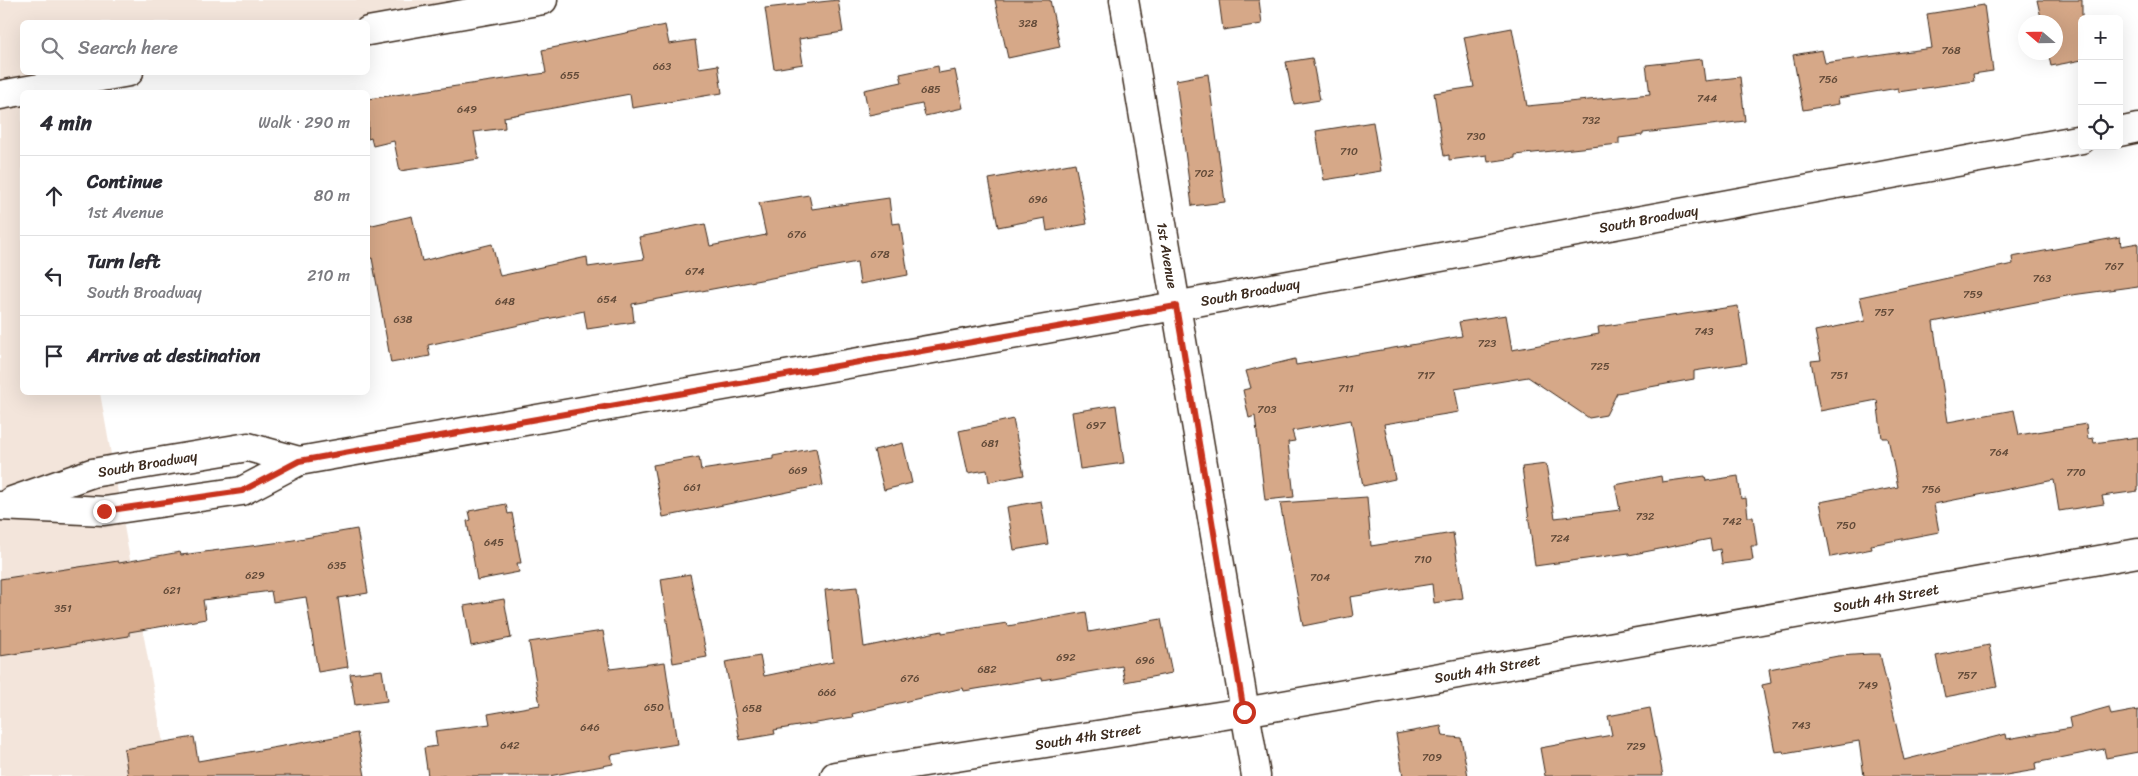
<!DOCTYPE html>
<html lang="en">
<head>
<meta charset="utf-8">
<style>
  :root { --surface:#fff; --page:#f7f7f7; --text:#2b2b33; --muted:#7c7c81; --line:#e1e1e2 }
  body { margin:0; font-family:Sriracha,sans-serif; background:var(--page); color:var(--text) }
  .controls { position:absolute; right:15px; top:15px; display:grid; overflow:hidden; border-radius:8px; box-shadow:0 5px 20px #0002 }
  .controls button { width:45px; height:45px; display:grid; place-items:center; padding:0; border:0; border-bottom:1px solid var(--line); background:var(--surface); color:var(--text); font:25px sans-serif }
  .compass { position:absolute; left:2018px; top:15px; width:45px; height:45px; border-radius:50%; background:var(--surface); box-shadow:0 5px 20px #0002; rotate:290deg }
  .stop { position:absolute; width:15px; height:15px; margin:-11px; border:4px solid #c8321e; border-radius:50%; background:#fff }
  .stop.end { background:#c8321e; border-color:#fff; box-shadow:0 1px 5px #0008 }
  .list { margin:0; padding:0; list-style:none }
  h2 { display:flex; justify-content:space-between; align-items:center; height:65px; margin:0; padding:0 20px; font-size:21px }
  h2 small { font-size:16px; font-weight:400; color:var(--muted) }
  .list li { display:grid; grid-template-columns:32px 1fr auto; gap:15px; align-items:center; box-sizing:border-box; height:80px; padding:0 20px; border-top:1px solid var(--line) }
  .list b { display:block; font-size:19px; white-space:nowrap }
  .list p { margin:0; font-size:16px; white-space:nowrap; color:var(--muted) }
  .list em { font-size:16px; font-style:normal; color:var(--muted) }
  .icon { flex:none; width:28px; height:28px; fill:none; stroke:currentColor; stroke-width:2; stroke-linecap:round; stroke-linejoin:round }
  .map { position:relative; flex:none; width:2138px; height:776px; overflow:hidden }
  .search { position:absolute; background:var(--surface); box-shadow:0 5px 20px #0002; left:20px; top:20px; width:350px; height:55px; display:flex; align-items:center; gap:12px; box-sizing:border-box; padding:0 18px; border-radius:8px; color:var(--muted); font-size:19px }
  .panel { position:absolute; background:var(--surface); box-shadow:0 5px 20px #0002; left:20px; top:90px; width:350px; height:305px; border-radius:8px }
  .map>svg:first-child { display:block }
  .built { fill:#f3e5db }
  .building { fill:#d6a888; stroke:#3b2a1e }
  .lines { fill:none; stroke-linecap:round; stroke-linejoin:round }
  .minor-casing { stroke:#3b2a1e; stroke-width:31 }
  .minor { stroke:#fff; stroke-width:28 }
  .route { stroke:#c8321e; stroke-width:6 }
  .labels { text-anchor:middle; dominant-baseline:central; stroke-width:4; stroke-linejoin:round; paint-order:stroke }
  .number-label { font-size:11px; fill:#624a38 }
  .street-label { font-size:14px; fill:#3b2a1e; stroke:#fff }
</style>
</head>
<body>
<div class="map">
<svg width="2138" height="776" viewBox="0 0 2138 776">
  <rect width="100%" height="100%" fill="#fff"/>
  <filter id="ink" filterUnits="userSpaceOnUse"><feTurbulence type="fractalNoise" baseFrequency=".02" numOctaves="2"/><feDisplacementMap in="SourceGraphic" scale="10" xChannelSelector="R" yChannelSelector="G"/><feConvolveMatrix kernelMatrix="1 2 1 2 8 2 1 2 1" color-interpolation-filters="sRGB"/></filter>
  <g filter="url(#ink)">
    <!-- built -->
    <path class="built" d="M0 0H470L342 22H22V72L56 73 22 92V392L100 393 169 776H0Z"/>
    <!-- building -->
    <path class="building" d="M838 0 843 32 799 39 803 64 774 69 765 8Z
      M995 0H1050L1060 47 1008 58Z
      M1219 0H1259L1262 24 1223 30Z
      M2037 0H2082V60L2051 66 2048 52H2056V22H2042Z
      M1984 5 1993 71 1973 74 1974 81 1898 92V88L1838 98 1839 104 1803 110 1793 55 1822 50 1825 63 1932 48 1927 14Z
      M665 25 669 44 695 40 699 68 718 65 722 93 632 108 630 94 504 117 505 128 474 132 479 159 400 171 394 141 373 146 371 138 368 139V99L546 73 542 50Z
      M1512 28 1527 106 1650 94 1646 65 1702 59 1705 81 1740 77 1745 121 1643 133V135L1619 138V144L1515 155V158L1488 162 1487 155 1449 160V155L1444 156 1434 93 1474 87 1464 37Z
      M1312 58 1320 100 1294 104 1286 62Z
      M938 66 939 73 955 70 963 108 925 116 922 104 869 115 864 90 902 82 900 74Z
      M1208 74 1225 202 1192 206 1176 80Z
      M1373 122 1381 171 1324 180 1316 131Z
      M1075 163 1087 224 1047 231 1045 218 998 227 989 179Z
      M809 195 812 209 889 198 892 224 900 223 908 275 860 284 857 262 632 304 634 322 587 329 584 311 428 345 430 356 391 363 372 258 368 259V226L412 216 422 261 492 244 500 276 587 257 588 267 644 259 639 237 705 224 710 246 766 235 759 203Z
      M2120 237 2121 246 2138 243V286L2072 295 1933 322 1948 422 2014 410 2019 435 2086 424 2088 439 2093 438 2094 443 2138 437V491L2102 496 2104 504 2059 511 2054 480 1934 504 1939 532 1871 545 1872 549 1831 557 1820 502 1898 487 1888 438H1882L1877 400 1820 411 1811 361 1821 360 1815 331 1865 321 1860 297 2013 264 2012 257Z
      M1738 306 1747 363 1694 371V379L1617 393 1606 415 1589 418 1528 377 1455 389 1459 412 1384 424 1395 479 1363 486 1351 420 1292 431 1295 441 1288 442 1294 497 1265 500 1255 416 1249 418 1243 390 1251 388 1246 371 1295 359 1296 365 1462 336 1459 322 1506 315 1512 350 1599 334 1598 327Z
      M1116 405 1124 463 1080 469 1072 412Z
      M1013 419 1024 475 989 482 987 470 968 473 959 431Z
      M903 443 912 483 884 490 874 450Z
      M816 448 823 485 663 517 653 465 699 457 701 470 773 459V456Z
      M1546 464 1555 518 1620 510 1615 485 1661 476 1662 482 1705 476 1706 481 1738 476 1741 499 1746 498 1748 517H1753L1757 546H1751L1753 560 1722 564 1720 549 1712 551 1710 539 1629 555V553L1535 566 1522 467Z
      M1367 497 1371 546 1453 533 1463 598 1434 603 1432 584 1350 597 1353 616 1303 626 1280 503Z
      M1041 501 1048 544 1014 550 1007 507Z
      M506 504 508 514 512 513 521 563H517L519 572 477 580 467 521 471 520 469 511Z
      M357 529 368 593 338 598 348 667 318 672 306 597 273 602 271 591 203 600 206 619 129 632V636L0 656V579L118 561 119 563 180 552 181 555 282 542Z
      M690 574 707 657 673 663 661 579Z
      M857 587 864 647 942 631V633L1007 623 1008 626 1086 612 1089 632 1161 619 1172 673 1125 682 1122 666 1042 680V678L964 691 963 688 852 714 853 717 774 730 775 734 740 740 725 662 760 656 764 676 833 662 825 590Z
      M504 599 511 638 471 646 464 606Z
      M603 631 610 669 665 662 677 744 611 755 613 764 549 776H428L424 748 437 746 435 731 490 724 488 714 540 705 529 642Z
      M1989 645 1997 687 1945 697 1936 656Z
      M1870 654H1880L1904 760 2006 734 2007 739 2071 728 2069 718 2109 707 2111 715 2138 710V752L2106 758 2104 749 2035 763 2036 770 2000 776H1864L1859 741 1784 754 1783 751 1775 752 1762 685 1771 683 1769 669 1838 656Z
      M382 670 387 701 355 705 350 674Z
      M1650 708 1663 776H1545L1540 748 1612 735 1608 716Z
      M1441 726 1443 736 1461 738 1468 776H1403L1396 734Z
      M357 733 365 776H128L124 749 194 737 198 761Z"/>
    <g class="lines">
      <defs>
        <g id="minor">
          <path id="s1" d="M1124 0 1256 776"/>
          <path d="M368 31 543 0"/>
          <path d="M0 95 129 72"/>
          <path d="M2119 132 2138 128"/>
          <path id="s2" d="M12 501 92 473 248 447 299 461"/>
          <path id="s3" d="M0 506 104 511 242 491 299 461 1142 312 2082 139"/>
          <path id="s4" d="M835 776 1244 712 2138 553"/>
        </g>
      </defs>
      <!-- minor casing -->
      <use href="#minor" class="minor-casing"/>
      <!-- minor -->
      <use href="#minor" class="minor"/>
    </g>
  </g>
  <g class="lines" filter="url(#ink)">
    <!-- route -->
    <path class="route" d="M104 511 242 491 299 461 1176 306 1244 712"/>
  </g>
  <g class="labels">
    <!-- number labels -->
    <g class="number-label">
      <text x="1028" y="23">328</text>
      <text x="1951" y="50">768</text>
      <text x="662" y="66">663</text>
      <text x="570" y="75">655</text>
      <text x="1828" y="79">756</text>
      <text x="931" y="89">685</text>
      <text x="1707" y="98">744</text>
      <text x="467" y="109">649</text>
      <text x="1591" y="120">732</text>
      <text x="1476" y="136">730</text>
      <text x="1349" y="151">710</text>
      <text x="1204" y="173">702</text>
      <text x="1038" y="199">696</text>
      <text x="797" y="234">676</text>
      <text x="880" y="254">678</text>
      <text x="2114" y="266">767</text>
      <text x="695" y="271">674</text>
      <text x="2042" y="278">763</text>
      <text x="1973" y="294">759</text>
      <text x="607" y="299">654</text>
      <text x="505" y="301">648</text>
      <text x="1884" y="312">757</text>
      <text x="403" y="319">638</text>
      <text x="1704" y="331">743</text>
      <text x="1487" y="343">723</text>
      <text x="1600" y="366">725</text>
      <text x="1426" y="375">717</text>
      <text x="1839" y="375">751</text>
      <text x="1346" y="388">711</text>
      <text x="1267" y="409">703</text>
      <text x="1096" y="425">697</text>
      <text x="990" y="443">681</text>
      <text x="1999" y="452">764</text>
      <text x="798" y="470">669</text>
      <text x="2076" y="472">770</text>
      <text x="692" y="487">661</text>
      <text x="1931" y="489">756</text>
      <text x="1645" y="516">732</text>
      <text x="1732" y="521">742</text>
      <text x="1846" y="525">750</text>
      <text x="1560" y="538">724</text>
      <text x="494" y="542">645</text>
      <text x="1423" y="559">710</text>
      <text x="337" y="565">635</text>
      <text x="255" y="575">629</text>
      <text x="1320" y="577">704</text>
      <text x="172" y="590">621</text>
      <text x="63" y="608">351</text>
      <text x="1066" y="657">692</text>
      <text x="1145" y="660">696</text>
      <text x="987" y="669">682</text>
      <text x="1967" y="675">757</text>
      <text x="910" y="678">676</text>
      <text x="1868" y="685">749</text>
      <text x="827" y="692">666</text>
      <text x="654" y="707">650</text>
      <text x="752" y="708">658</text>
      <text x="1801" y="725">743</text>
      <text x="590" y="727">646</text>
      <text x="510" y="745">642</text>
      <text x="1636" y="746">729</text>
      <text x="1432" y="757">709</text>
    </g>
    <!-- street labels -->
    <g class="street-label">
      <text stroke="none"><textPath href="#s3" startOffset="1679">South Broadway</textPath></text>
      <text stroke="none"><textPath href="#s1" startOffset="259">1st Avenue</textPath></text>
      <text stroke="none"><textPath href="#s3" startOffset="1274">South Broadway</textPath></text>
      <text stroke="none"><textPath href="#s2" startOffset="141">South Broadway</textPath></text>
      <text stroke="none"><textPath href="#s4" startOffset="1066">South 4th Street</textPath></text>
      <text stroke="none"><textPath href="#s4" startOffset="661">South 4th Street</textPath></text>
      <text stroke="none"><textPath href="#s4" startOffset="256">South 4th Street</textPath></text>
    </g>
  </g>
</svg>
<div class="controls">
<button>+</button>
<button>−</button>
<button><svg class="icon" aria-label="locate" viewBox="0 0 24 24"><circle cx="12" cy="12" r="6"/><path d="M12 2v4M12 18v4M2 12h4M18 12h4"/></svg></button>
</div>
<svg class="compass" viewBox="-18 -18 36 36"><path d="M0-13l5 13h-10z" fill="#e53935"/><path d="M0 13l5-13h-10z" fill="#7c7c81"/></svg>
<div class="stop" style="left:1244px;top:712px"></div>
<div class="stop end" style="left:104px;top:511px"></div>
<div class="search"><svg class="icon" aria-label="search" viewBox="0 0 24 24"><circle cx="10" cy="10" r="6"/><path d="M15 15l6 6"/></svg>Search here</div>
<section class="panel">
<h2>4 min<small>Walk · 290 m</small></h2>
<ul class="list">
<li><svg class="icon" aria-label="ahead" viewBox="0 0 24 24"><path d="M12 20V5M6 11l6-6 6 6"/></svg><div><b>Continue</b><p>1st Avenue</p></div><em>80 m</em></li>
<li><svg class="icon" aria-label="left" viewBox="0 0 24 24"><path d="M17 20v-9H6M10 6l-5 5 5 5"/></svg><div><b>Turn left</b><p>South Broadway</p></div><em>210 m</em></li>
<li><svg class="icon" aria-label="arrive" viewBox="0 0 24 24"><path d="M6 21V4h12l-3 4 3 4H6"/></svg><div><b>Arrive at destination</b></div></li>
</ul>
</section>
</div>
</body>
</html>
